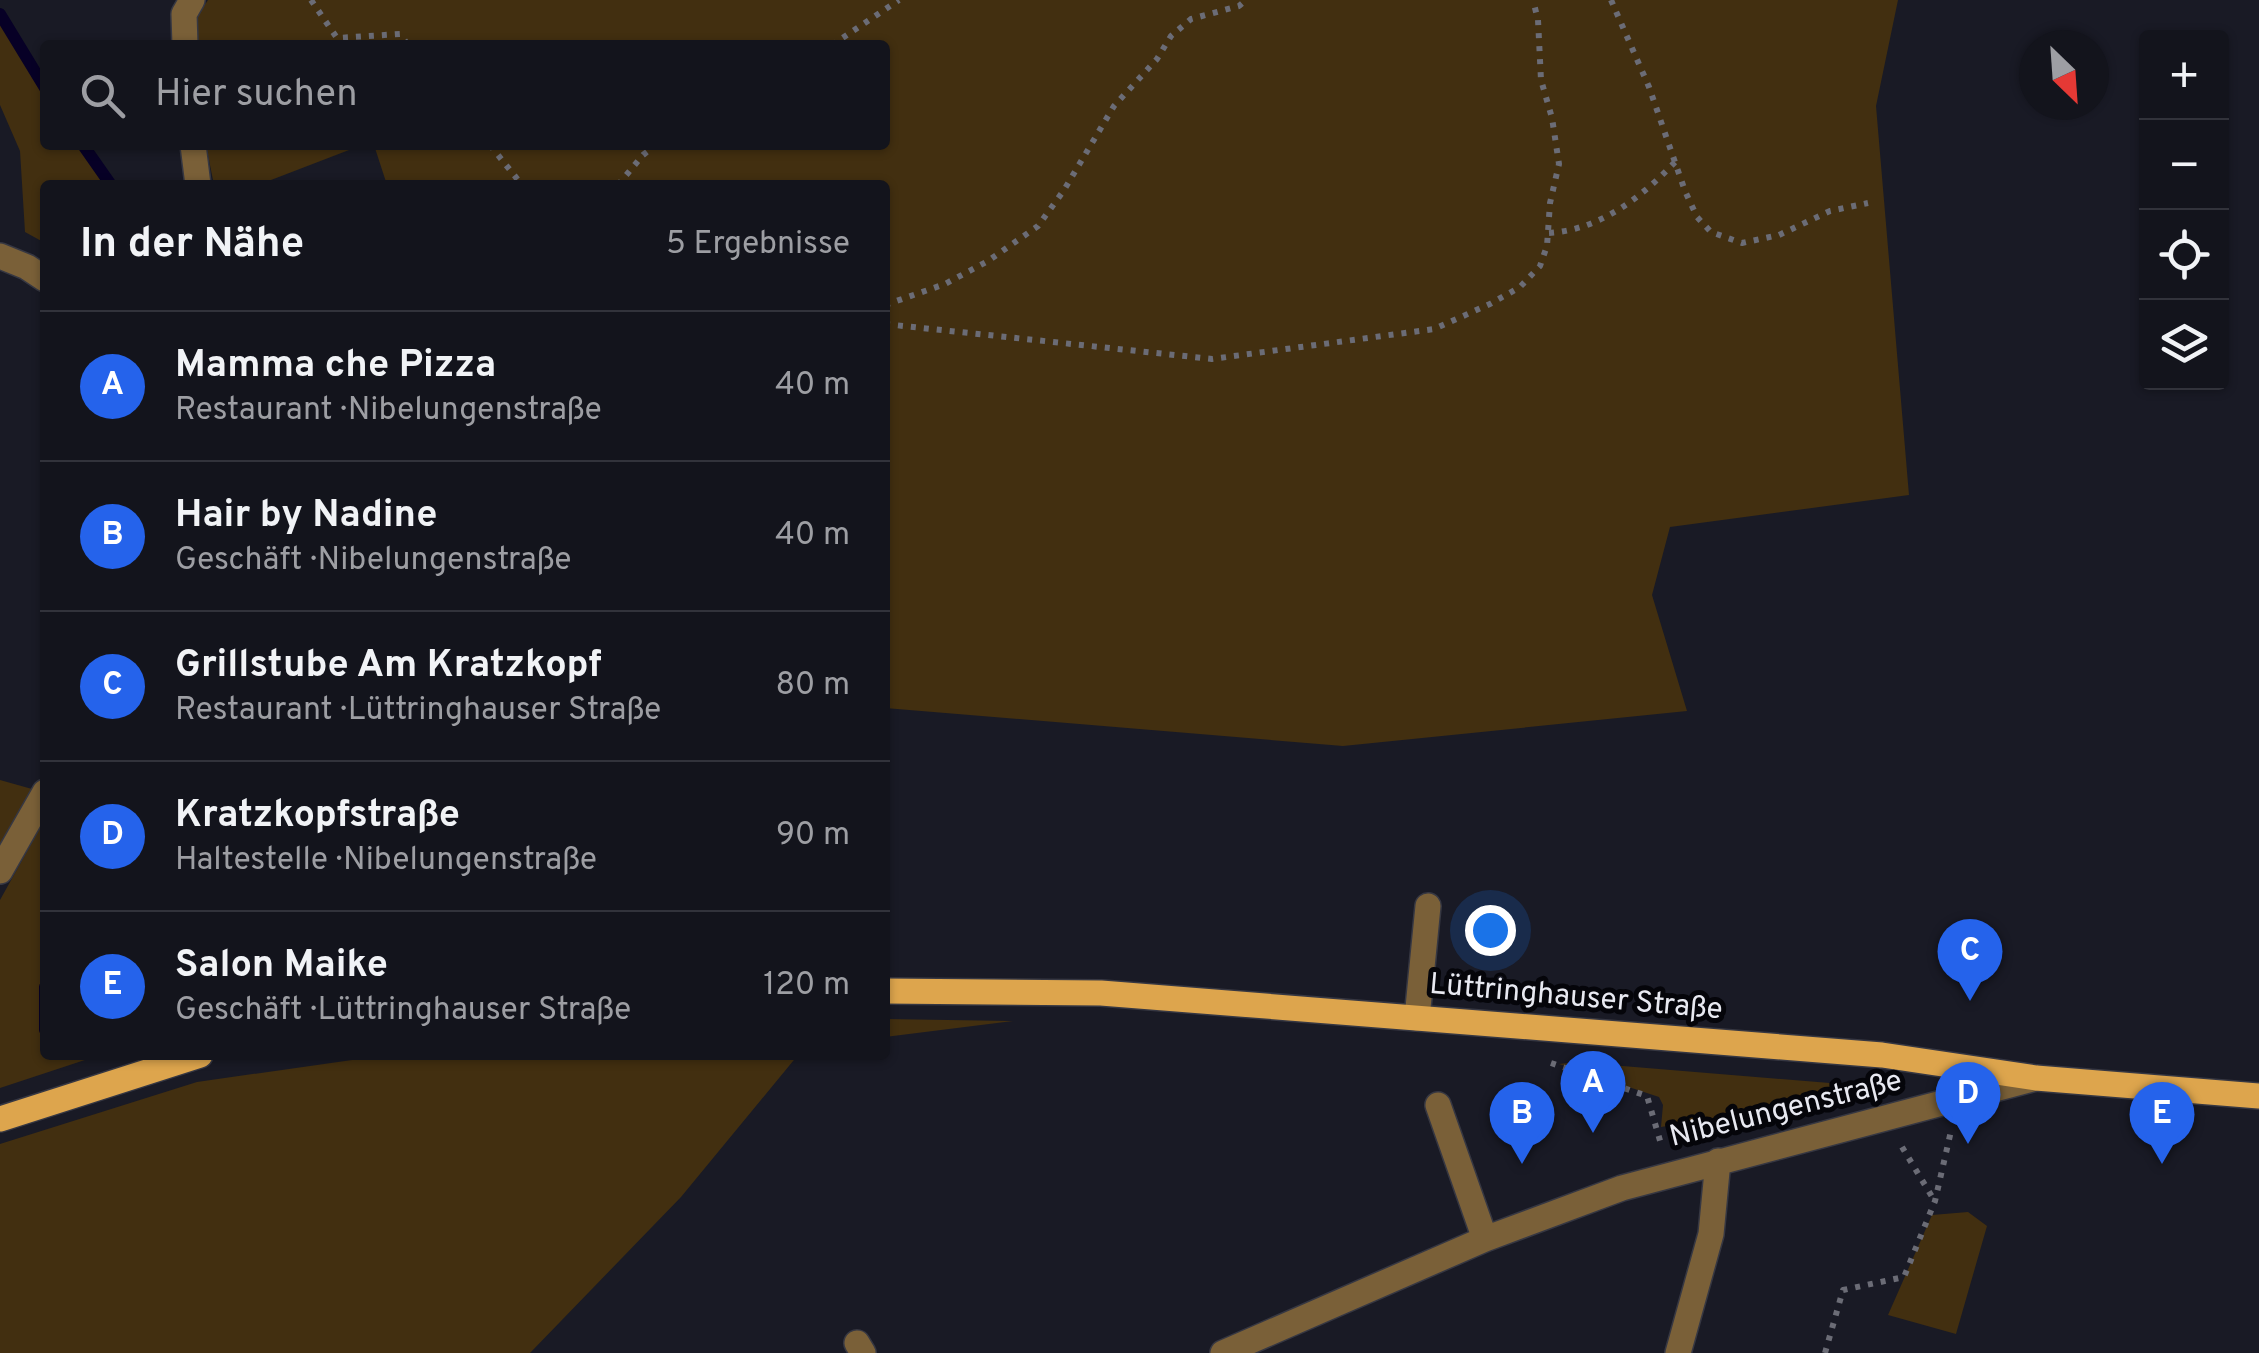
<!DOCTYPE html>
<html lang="de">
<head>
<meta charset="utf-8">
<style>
  :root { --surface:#13141c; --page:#1c1d25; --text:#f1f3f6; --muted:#9d9ea3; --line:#32333b; --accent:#2563eb }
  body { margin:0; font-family:Overpass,sans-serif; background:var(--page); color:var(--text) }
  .controls { position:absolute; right:30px; top:30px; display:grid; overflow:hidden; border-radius:10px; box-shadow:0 2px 8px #0004 }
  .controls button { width:90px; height:90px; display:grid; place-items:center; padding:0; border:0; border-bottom:2px solid var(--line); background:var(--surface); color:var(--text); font:50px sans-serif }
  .compass { position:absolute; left:2019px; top:30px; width:90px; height:90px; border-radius:50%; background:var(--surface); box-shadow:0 2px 8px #0004; rotate:155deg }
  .you { position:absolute; left:1490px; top:930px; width:35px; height:35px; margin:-25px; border:8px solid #fff; border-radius:50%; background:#1a73e8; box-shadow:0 0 0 15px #1a73e833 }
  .badge { display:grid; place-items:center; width:65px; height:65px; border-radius:50%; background:var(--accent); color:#fff; font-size:32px; font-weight:700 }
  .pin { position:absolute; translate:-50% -82px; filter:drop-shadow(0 2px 5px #0008) }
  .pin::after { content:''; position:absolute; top:52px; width:35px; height:30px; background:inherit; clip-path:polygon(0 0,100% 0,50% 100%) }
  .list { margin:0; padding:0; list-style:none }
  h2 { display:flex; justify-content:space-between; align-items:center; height:130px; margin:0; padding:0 40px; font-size:42px }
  h2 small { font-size:32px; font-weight:400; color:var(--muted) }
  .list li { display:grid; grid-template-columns:65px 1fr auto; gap:30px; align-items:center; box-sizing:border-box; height:150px; padding:0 40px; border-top:2px solid var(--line) }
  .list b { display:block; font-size:38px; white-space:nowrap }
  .list p { margin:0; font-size:32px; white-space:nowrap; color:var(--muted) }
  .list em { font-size:32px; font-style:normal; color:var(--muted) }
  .icon { flex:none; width:55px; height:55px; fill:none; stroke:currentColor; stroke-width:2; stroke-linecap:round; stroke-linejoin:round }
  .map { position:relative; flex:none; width:2259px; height:1353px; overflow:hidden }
  .search { position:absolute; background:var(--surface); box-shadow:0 2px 8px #0004; left:40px; top:40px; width:850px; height:110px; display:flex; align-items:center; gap:25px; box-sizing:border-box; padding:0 35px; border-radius:10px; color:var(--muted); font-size:38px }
  .panel { position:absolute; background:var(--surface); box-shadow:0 2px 8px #0004; left:40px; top:180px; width:850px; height:880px; border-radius:10px }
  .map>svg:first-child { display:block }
  .green { fill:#422f10 }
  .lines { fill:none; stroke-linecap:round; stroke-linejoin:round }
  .stream { stroke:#070026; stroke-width:12 }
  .minor-casing { stroke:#363742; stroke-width:28 }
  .major-casing { stroke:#363742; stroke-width:28 }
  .path { stroke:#6b6c76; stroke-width:6; stroke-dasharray:5 8; stroke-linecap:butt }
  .minor { stroke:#7a6038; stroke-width:25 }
  .major { stroke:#dda54d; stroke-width:25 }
  .labels { text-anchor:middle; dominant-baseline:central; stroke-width:10; stroke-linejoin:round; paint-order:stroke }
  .street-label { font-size:30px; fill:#e8e9f1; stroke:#05050a }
</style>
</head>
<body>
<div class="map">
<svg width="2259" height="1353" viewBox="0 0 2259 1353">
  <rect width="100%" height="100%" fill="#191a25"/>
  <!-- green -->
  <path class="green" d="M208 0H1898L1876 106 1909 495 1670 527 1652 595 1687 711 1343 746 885 708V185H387L374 145H885V45H196L197 17Z
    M0 22 45 91V145H80L106 185H45V243L25 232 20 151 0 105Z
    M206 145H362L258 185H214Z
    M0 780 32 789 0 849Z
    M45 819V1055H100L0 1088V900Z
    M885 1019 1012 1021H1013L885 1037Z
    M387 1055H798L681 1197 530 1353H0V1144L197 1082Z
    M1574 1062 1842 1084V1097L1661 1127 1663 1105 1659 1097 1559 1064Z
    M1968 1212 1987 1226 1956 1334 1888 1315 1932 1215Z"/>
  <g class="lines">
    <!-- stream -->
    <path class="stream" d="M0 14 45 88
      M83 145 111 185
      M45 987V1030"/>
    <defs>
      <path id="minor" d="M185 45 184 14 192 0
        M193 145 198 185
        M0 256 27 267 45 279
        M0 871 45 792
        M1417 1018 1428 906
        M1438 1105 1485 1239
        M857 1343 863 1353
        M1223 1353 1485 1239 1622 1188 2036 1078
        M1678 1353 1711 1234 1718 1161"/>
      <path id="major" d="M885 991 1101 993 1882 1055 2036 1078 2259 1096
        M0 1119 200 1055"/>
    </defs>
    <!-- minor casing -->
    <use href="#minor" class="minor-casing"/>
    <!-- major casing -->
    <use href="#major" class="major-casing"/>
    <!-- path -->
    <path class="path" d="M311 0 337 38 400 34 408 45
      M1611 0 1649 87 1685 191 1697 217 1711 232 1742 243 1779 235 1830 211 1868 203
      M832 45 899 0
      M490 145 522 185
      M618 185 643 155 656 145
      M1549 233C1599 230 1641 198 1675 162
      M885 305 945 284 988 261 1038 226 1064 190 1114 106 1157 59 1171 36 1191 19 1239 6 1246 0
      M885 324 1212 359 1434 329 1490 304 1520 287 1540 266 1547 246 1550 203 1559 164 1552 118 1541 80 1538 20 1533 0
      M1551 1063 1647 1096 1661 1144
      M1902 1147 1934 1200
      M1825 1353 1843 1290 1904 1277 1935 1201 1951 1131"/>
    <!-- minor -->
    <use href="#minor" class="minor"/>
    <!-- major -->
    <use href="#major" class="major"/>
  </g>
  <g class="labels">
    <!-- street labels -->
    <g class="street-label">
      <text transform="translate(1576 998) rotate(5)">Lüttringhauser Straße</text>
      <text transform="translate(1786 1110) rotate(-14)">Nibelungenstraße</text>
    </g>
  </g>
</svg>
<div class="controls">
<button>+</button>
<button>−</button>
<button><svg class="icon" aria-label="locate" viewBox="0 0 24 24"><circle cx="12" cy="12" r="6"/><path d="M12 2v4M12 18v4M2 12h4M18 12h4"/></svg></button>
<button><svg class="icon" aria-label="layers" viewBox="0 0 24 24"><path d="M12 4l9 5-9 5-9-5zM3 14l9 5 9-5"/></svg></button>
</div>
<svg class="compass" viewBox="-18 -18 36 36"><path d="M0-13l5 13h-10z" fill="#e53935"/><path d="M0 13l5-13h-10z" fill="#9d9ea3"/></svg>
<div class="you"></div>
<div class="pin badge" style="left:1593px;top:1133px">A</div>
<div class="pin badge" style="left:1522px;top:1164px">B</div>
<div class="pin badge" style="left:1970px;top:1001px">C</div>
<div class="pin badge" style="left:1968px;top:1144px">D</div>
<div class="pin badge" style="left:2162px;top:1164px">E</div>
<div class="search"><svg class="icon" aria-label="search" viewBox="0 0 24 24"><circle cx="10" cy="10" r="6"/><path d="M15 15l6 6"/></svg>Hier suchen</div>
<section class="panel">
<h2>In der Nähe<small>5 Ergebnisse</small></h2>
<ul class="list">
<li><span class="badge">A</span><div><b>Mamma che Pizza</b><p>Restaurant · Nibelungenstraße</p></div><em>40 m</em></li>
<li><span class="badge">B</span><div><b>Hair by Nadine</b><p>Geschäft · Nibelungenstraße</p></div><em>40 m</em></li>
<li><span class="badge">C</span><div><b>Grillstube Am Kratzkopf</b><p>Restaurant · Lüttringhauser Straße</p></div><em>80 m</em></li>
<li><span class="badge">D</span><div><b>Kratzkopfstraße</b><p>Haltestelle · Nibelungenstraße</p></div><em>90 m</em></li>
<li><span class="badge">E</span><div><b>Salon Maike</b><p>Geschäft · Lüttringhauser Straße</p></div><em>120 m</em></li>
</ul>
</section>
</div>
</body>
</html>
